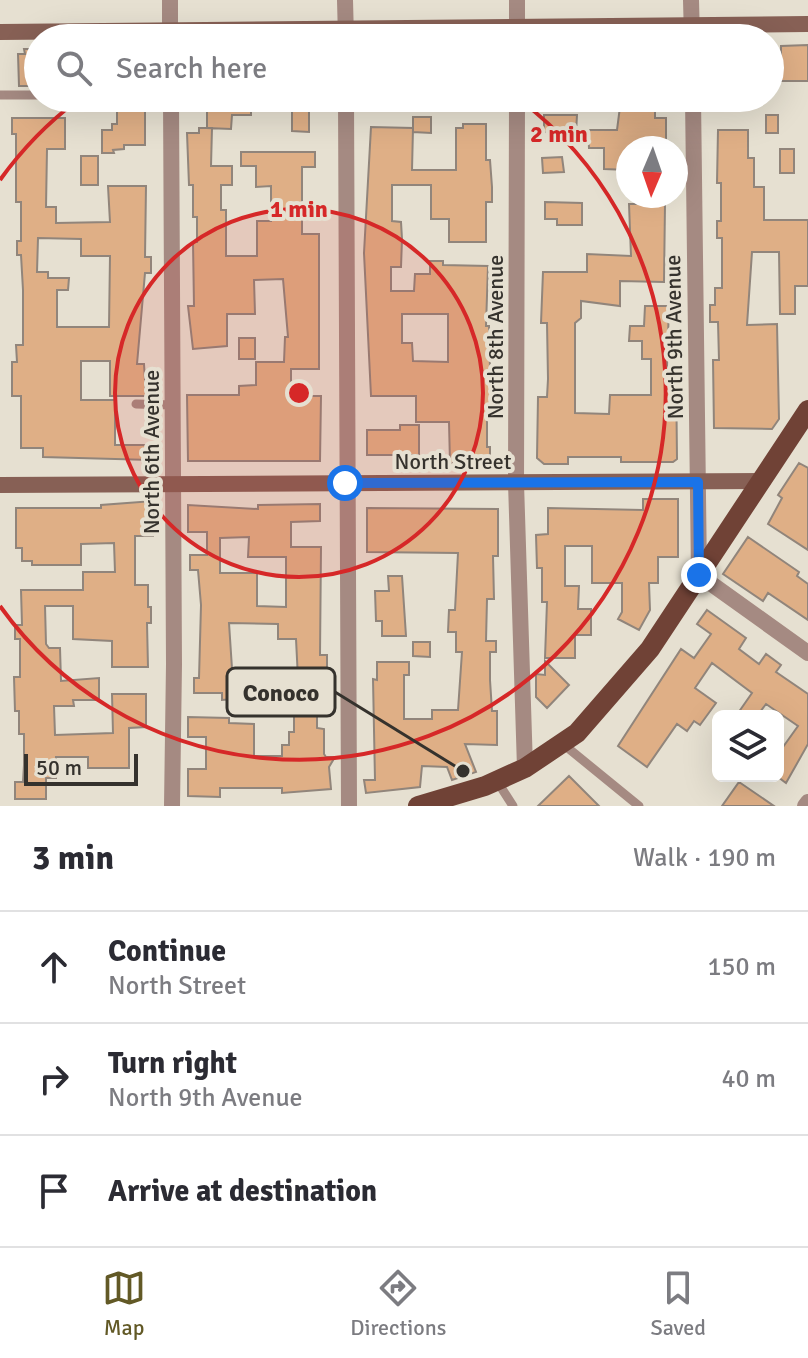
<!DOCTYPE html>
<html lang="en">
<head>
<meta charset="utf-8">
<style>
  :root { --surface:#fff; --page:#f7f7f7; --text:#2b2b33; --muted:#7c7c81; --line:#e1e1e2; --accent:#625926 }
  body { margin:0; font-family:Signika,sans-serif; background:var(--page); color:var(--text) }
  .controls { position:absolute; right:24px; bottom:24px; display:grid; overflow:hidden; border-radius:12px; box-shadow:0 8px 32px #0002 }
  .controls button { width:72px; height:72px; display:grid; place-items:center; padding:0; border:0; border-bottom:2px solid var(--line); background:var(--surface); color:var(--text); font:40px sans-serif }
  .compass { position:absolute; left:616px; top:136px; width:72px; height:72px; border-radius:50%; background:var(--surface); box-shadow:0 8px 32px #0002; rotate:182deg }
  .scale { position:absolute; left:24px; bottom:20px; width:114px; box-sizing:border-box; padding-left:8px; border:4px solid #35322d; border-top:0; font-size:22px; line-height:28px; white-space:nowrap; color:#35322d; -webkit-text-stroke:6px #e6e0d1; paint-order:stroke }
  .stop { position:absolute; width:24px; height:24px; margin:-18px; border:6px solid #1a73e8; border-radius:50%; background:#fff }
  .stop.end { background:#1a73e8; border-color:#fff; box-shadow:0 2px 8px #0008 }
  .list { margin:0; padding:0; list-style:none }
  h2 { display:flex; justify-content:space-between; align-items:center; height:104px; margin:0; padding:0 32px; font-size:34px }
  h2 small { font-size:26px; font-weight:400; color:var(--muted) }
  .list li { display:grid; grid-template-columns:52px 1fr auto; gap:24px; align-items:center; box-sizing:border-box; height:112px; padding:0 32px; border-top:2px solid var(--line) }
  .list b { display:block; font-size:30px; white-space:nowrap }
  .list p { margin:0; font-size:26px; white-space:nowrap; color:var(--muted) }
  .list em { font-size:26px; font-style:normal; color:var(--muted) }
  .icon { flex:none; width:44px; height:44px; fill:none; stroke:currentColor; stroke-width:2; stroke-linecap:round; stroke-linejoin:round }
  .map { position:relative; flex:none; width:808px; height:806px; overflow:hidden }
  .search { position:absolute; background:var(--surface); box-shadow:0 8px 32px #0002; left:24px; right:24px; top:24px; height:88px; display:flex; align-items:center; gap:20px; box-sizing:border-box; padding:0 28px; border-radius:44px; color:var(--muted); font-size:30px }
  .sheet { height:440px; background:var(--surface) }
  nav { display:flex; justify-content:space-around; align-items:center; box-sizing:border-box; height:112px; border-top:2px solid var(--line); background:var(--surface); font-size:22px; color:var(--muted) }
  nav a { display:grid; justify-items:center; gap:4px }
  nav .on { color:var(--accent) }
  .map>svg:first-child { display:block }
  .building { fill:#dfaf86; stroke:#91857b; stroke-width:2; fill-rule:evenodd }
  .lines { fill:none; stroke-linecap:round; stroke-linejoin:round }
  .lane { stroke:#a58a82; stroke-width:9 }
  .street { stroke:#a58a82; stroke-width:16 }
  .secondary { stroke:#876055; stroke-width:16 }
  .primary { stroke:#704236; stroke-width:20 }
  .route { stroke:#1a73e8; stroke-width:10 }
  .ring { fill:none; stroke:#d62828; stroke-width:4 }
  .labels { text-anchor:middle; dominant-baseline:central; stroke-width:8; stroke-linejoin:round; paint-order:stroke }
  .street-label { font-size:22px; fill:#35322d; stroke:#e6e0d1 }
  .centre { fill:#d62828; stroke:#e6e0d1; stroke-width:4 }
  .ring-label { font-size:24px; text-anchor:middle; font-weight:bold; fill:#d62828; stroke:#e6e0d1; stroke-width:8; stroke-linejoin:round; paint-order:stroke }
  .leader { fill:none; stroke:#35322d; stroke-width:3 }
  .callout-dot { fill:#35322d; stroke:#e6e0d1; stroke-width:3 }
  .callout { fill:#e6e0d1; stroke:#35322d; stroke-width:3 }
  .callout-label { font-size:24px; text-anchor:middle; font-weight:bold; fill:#35322d }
</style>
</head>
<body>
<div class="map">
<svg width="808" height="806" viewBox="0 0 808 806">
  <rect width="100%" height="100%" fill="#e6e0d1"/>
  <!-- building -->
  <path class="building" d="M808 45V81H770V57H781V46Z
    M24 49H38V86H19L18 54H25Z
    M117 98H145V145H124V149L113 150 114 153H102V130H112V124H117Z
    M223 98 251 99V115H232L231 129 207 128V101Z
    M655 98V118H666V147H628V170L604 169V148H589L588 130H617L621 99Z
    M711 98H728V111H711Z
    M292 104 309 105V132L292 131Z
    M544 115H577L576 133 544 132Z
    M766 115H778V133H766Z
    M413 117H431V133L413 132Z
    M12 118H65V149H47L46 207H56V223L110 222 108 186H146L145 257H151V273H145L137 364H144L146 396H110V361H81V400H115V445H151V460L43 457V448H21V396H12V362H17L16 345H23V290L21 255H17V241H21V202H16V134H12ZM38 238 81 239V256H110L109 327H57V290H68L69 278H48V272H37Z
    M463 124H486V160H490L492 187V202H486V242H449V219H431V185H392V221L401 222 402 239 401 267H391V291H414L415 274H430V261H443V265L488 266 486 326H489L491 412H487V447H490V463H450L449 422H416V396H371L364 253 371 127 413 128 412 170H456V128H463ZM402 314H448V362L413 361 412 343H402Z
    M199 128H212L211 166H232V185H221V210H226V256H257V221H271V186L256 187V166H241V152H315V167H302V234H319V369H291V396H321L320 461H188L187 395H239V386L256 385V362H284L285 337H288L283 279 254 280 255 314H227V346L193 349 188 306H194L193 242H197V217H193V185H189L187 133H199Z
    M718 130H748V158H754V187H764V220H808V286H795V314H780L779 252H752L747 325 777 324 779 419 772 429 714 428 713 360H719L718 322H710V305H715V288H722V238H717V221H721V183H717Z
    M780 149H794V173H780Z
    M81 156H98V185H81Z
    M562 157 564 172 543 173 542 158Z
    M545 202 582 203V225H557V219H545Z
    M629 204H665L664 282 620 281V306L581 301V318L575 323V413L609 414 610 395H651V359H642V341H629L630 326H644L645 306H669L667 367H676L677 459 673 462H621V457H568V464H544L537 458 538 397H547L548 379 547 323H541L543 272H587V254L631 256Z
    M239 338H255V359H239Z
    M400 425H419V455H367V430H400Z
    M799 463 808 468V550L768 524 782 498 778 495Z
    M643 499H678V557H658V583H649L650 610 639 630 618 619 622 612V583H592V546H565V586H579L578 609H591V635H575V658H545L547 602H542V568H537L536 535 548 534V508L643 510Z
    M153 501V536H135V585H148V607H151V623H147L148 667H112V641L73 639V606H45L46 644 49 648H60L61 681 99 678V700H73L74 706H54L55 735 113 733 112 694H146V727L129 728V768H88V757H56V778H46V799H15V782H23L24 765V734H19V711H15L14 677H20V639H15V625H22L21 590H83V572H115L114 543 81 544V565H32V561H22V548H16V508H101V505Z
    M320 504V521L291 522V547H321L320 655H327V674L317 675V728L324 729V754L326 757H335L329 767 331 789 282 793V788H220V797L188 796V769H206V737H188V717L229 718V723L254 724V756H282V745H289V732H294V692H260V678L298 679 296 639H278V624L229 623 234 699 222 700V693H194V678H199L201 605 198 570H190V555H207V532H188V505L258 509V505ZM249 537 248 557H286V607L257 606V573H220V538Z
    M367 508 498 509V556H493L494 599H487L486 641H496V652H490V680L492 711H497V745L465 744 476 772 452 780 447 767 422 766 420 787 366 793 364 780H375L373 679 377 680V662H409V675H404V719H432V710H458L462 652H456V632H448L449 610H455L458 553 367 552Z
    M748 537 799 572 797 576 808 584V620L768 593 763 601 723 574Z
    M388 576H402L406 636H382V621H376L375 591H389Z
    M707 610 746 638 739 649 759 664 766 654 781 665 776 672 808 694V744L786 783 778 777V754L798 726 766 704 757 716H736L752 693 712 663 695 688 716 703 700 725 694 721 687 731 677 724 647 767 618 746 681 649 694 658 711 634 697 624Z
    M413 642H430V657L413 656Z
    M545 661 569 685 547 708 536 697V674L545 675Z
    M569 776 599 806H538Z
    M739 782 774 806H722Z"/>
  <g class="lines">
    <!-- lane -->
    <path class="lane" d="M0 95H38
      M136 404 173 405
      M563 744 639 806
      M497 781 513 806"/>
    <!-- street -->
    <path class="street" d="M170 0V38
      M345 0 346 38
      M691 0 692 38
      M517 38V0
      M171 98 174 664 172 806
      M346 98 349 806
      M517 98 516 483 525 768
      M693 98 699 575 808 653
      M805 806 808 802"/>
    <!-- secondary -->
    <path class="secondary" d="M0 32 808 24
      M0 485 763 481"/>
    <!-- primary -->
    <path class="primary" d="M418 806 485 786 525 768 577 733 650 649 808 410"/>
  </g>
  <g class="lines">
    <!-- route -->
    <path class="route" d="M345 483 698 482 699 575"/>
  </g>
  <!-- distance rings -->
  <circle cx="299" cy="393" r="184" fill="#d62828" fill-opacity=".12"/>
  <g class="ring">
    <circle cx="299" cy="393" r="184"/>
    <path d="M0 180A367 367 0 0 1 78 100M207 38A367 367 0 0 1 391 38M520 100A367 367 0 1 1 0 606"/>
  </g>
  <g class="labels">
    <!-- street labels -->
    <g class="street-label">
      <text transform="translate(495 337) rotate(-90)">North 8th Avenue</text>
      <text transform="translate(674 337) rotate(-91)">North 9th Avenue</text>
      <text transform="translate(151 452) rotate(-90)">North 6th Avenue</text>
      <text x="453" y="461">North Street</text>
    </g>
  </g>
  <circle cx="299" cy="393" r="12" class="centre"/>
  <g class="ring-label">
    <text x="559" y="142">2 min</text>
    <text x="299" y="217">1 min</text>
  </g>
  <!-- callouts -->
  <path class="leader" d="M463 771L335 692"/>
  <circle class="callout-dot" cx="463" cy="771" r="8"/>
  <rect class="callout" x="227" y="668" width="108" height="48" rx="8"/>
  <g class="callout-label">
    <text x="281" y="701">Conoco</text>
  </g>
</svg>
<div class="controls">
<button><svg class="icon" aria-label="layers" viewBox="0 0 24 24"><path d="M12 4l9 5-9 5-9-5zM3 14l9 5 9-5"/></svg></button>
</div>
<svg class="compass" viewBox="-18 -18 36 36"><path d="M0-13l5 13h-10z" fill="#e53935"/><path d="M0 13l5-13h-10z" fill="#7c7c81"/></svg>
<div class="scale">50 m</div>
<div class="stop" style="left:345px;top:483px"></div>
<div class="stop end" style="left:699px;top:575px"></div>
<div class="search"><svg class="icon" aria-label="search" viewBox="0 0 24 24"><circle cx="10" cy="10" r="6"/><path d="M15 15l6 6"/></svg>Search here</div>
</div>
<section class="sheet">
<h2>3 min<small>Walk · 190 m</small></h2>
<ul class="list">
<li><svg class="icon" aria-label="ahead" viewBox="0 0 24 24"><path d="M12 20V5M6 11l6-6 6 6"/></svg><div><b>Continue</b><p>North Street</p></div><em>150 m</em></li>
<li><svg class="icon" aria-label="right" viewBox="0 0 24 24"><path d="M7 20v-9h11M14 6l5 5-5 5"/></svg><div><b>Turn right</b><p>North 9th Avenue</p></div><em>40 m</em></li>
<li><svg class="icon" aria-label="arrive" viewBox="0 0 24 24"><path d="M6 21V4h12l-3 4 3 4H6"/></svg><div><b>Arrive at destination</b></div></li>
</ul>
</section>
<nav>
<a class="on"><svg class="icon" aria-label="map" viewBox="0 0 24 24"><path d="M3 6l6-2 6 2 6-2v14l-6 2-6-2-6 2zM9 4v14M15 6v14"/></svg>Map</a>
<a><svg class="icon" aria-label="directions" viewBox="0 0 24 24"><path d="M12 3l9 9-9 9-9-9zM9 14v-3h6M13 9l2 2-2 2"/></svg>Directions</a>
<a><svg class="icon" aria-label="saved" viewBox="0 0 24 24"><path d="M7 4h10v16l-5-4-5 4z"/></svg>Saved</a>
</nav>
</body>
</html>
